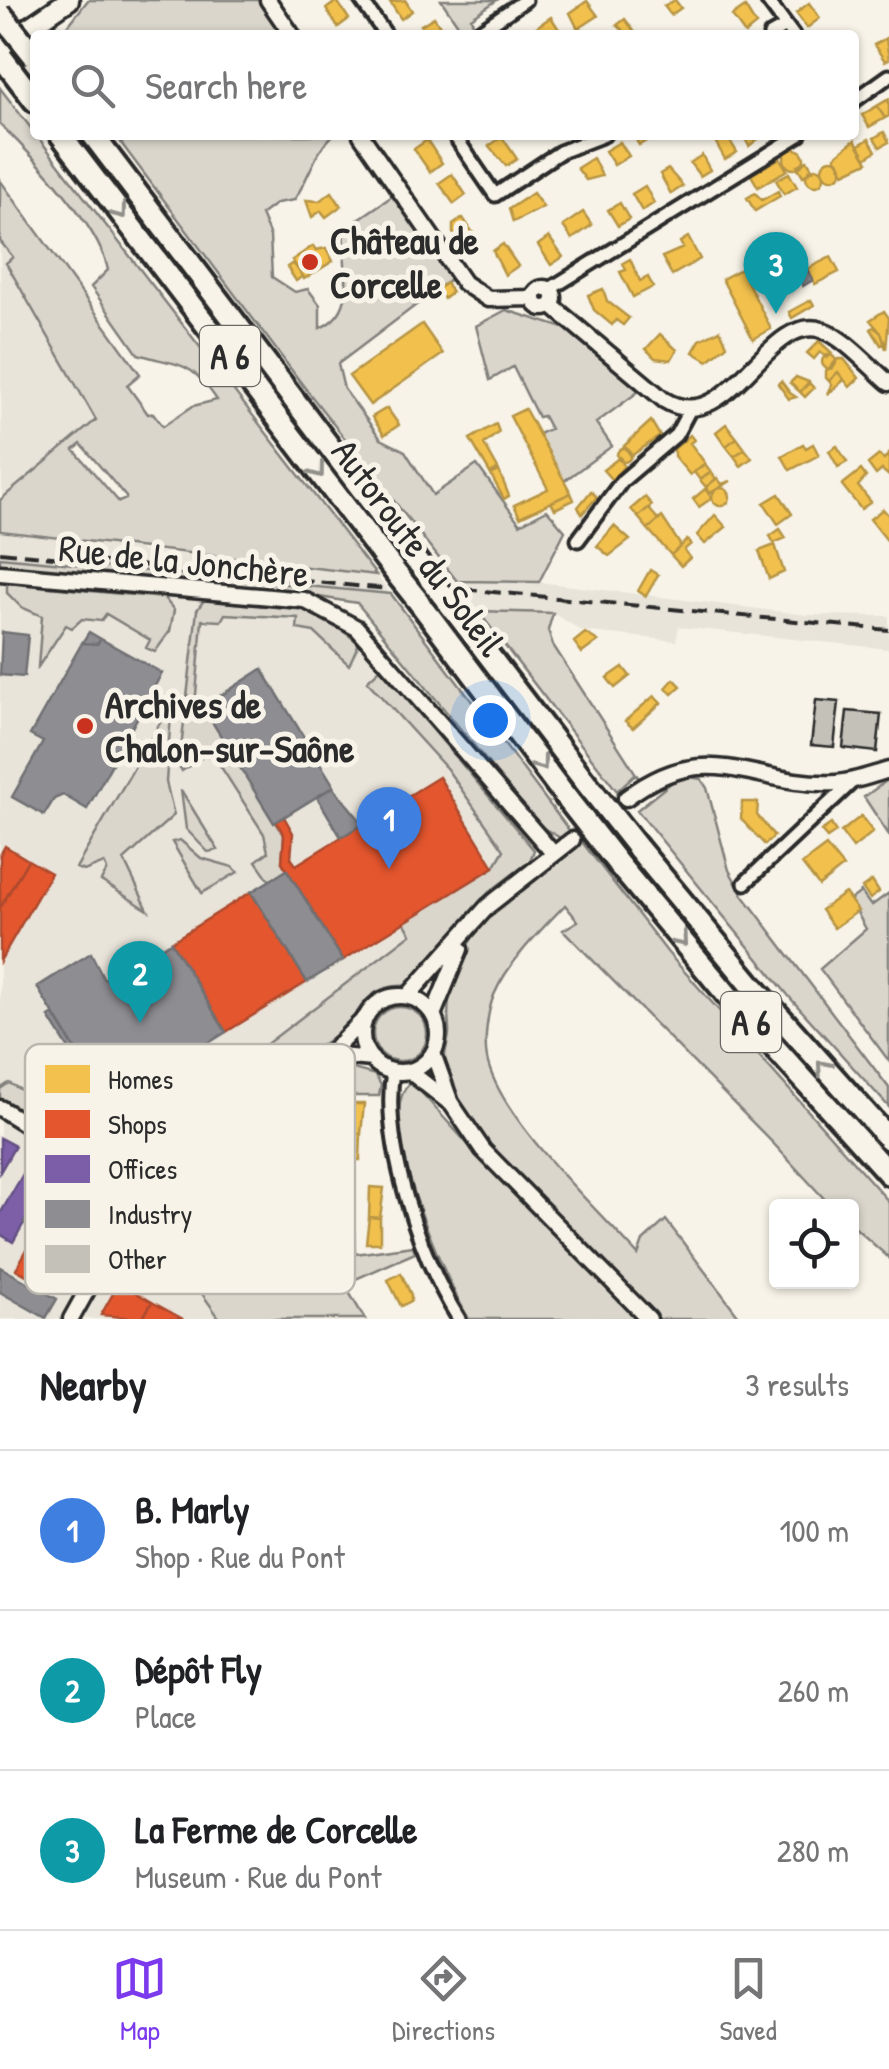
<!DOCTYPE html>
<html lang="en">
<head>
<meta charset="utf-8">
<style>
  :root { --surface:#fff; --page:#f2f2f2; --text:#202124; --muted:#757577; --line:#e0e0e0; --accent:#7c3aed }
  body { margin:0; font-family:"Patrick Hand",sans-serif; background:var(--page); color:var(--text) }
  .controls { position:absolute; right:30px; bottom:30px; display:grid; overflow:hidden; border-radius:10px; box-shadow:0 2px 8px #0004 }
  .controls button { width:90px; height:90px; display:grid; place-items:center; padding:0; border:0; border-bottom:2px solid var(--line); background:var(--surface); color:var(--text); font:50px sans-serif }
  .you { position:absolute; left:490px; top:720px; width:35px; height:35px; margin:-25px; border:8px solid #fff; border-radius:50%; background:#1a73e8; box-shadow:0 0 0 15px #1a73e833 }
  .badge { display:grid; place-items:center; width:65px; height:65px; border-radius:50%; background:var(--accent); color:#fff; font-size:32px; font-weight:700 }
  .pin { position:absolute; translate:-50% -82px; filter:drop-shadow(0 2px 5px #0008) }
  .pin::after { content:''; position:absolute; top:52px; width:35px; height:30px; background:inherit; clip-path:polygon(0 0,100% 0,50% 100%) }
  .list { margin:0; padding:0; list-style:none }
  h2 { display:flex; justify-content:space-between; align-items:center; height:130px; margin:0; padding:0 40px; font-size:42px }
  h2 small { font-size:32px; font-weight:400; color:var(--muted) }
  .list li { display:grid; grid-template-columns:65px 1fr auto; gap:30px; align-items:center; box-sizing:border-box; height:160px; padding:0 40px; border-top:2px solid var(--line) }
  .list b { display:block; font-size:38px; white-space:nowrap }
  .list p { margin:0; font-size:32px; white-space:nowrap; color:var(--muted) }
  .list em { font-size:32px; font-style:normal; color:var(--muted) }
  .icon { flex:none; width:55px; height:55px; fill:none; stroke:currentColor; stroke-width:2; stroke-linecap:round; stroke-linejoin:round }
  .map { position:relative; flex:none; width:889px; height:1319px; overflow:hidden }
  .search { position:absolute; background:var(--surface); box-shadow:0 2px 8px #0004; left:30px; right:30px; top:30px; height:110px; display:flex; align-items:center; gap:25px; box-sizing:border-box; padding:0 35px; border-radius:10px; color:var(--muted); font-size:38px }
  .sheet { height:610px; background:var(--surface) }
  nav { display:flex; justify-content:space-around; align-items:center; box-sizing:border-box; height:140px; border-top:2px solid var(--line); background:var(--surface); font-size:28px; color:var(--muted) }
  nav a { display:grid; justify-items:center; gap:5px }
  nav .on { color:var(--accent) }
  .map>svg:first-child { display:block }
  .built { fill:#e8e4da }
  .green { fill:#dad6cc; stroke:#82807c; stroke-width:2.5; fill-rule:evenodd }
  .homes { fill:#f2c14e; stroke:#b69444; stroke-width:2.5 }
  .shops { fill:#e4572e; stroke:#ac4a2d; stroke-width:2.5 }
  .offices { fill:#7b5ea7; stroke:#634f82; stroke-width:2.5 }
  .industry { fill:#8d8d92; stroke:#707073; stroke-width:2.5 }
  .building { fill:#c4c1b9; stroke:#2b2b2b; stroke-width:2.5 }
  .lines { fill:none; stroke-linecap:round; stroke-linejoin:round }
  .tertiary-tunnel { stroke:#cecbc2; stroke-width:14; stroke-dasharray:14 7; stroke-linecap:butt }
  .minor-casing { stroke:#2b2b2b; stroke-width:19 }
  .tertiary-casing { stroke:#2b2b2b; stroke-width:21 }
  .primary-casing { stroke:#2b2b2b; stroke-width:25 }
  .motorway-casing { stroke:#2b2b2b; stroke-width:28 }
  .minor { stroke:#f7f3e8; stroke-width:11 }
  .tertiary { stroke:#f7f3e8; stroke-width:14 }
  .primary { stroke:#f7f3e8; stroke-width:18 }
  .motorway { stroke:#f7f3e8; stroke-width:20 }
  .rail { stroke:#2b2b2b; stroke-width:4; stroke-dasharray:15 8; stroke-linecap:butt }
  .motorway-bridge-casing { stroke:#2b2b2b; stroke-width:28; stroke-linecap:butt }
  .motorway-bridge { stroke:#f7f3e8; stroke-width:20 }
  .oneway { stroke:#918f8a }
  .poi-dot { fill:#c8321e; stroke:#f7f3e8; stroke-width:4 }
  .labels { text-anchor:middle; dominant-baseline:central; stroke-width:10; stroke-linejoin:round; paint-order:stroke }
  .shield { fill:#f7f3e8; stroke:#686764; stroke-width:2.5 }
  .shield-label { font-size:35px; font-weight:bold; fill:#2b2b2b }
  .poi-label { font-size:38px; font-weight:bold; fill:#2b2b2b; stroke:#f7f3e8; text-anchor:start }
  .street-label { font-size:38px; fill:#2b2b2b; stroke:#f7f3e8 }
  .key { fill:#f7f3e8; stroke:#bab7af; stroke-width:2.5 }
  .key-label { font-size:28px; fill:#2b2b2b }
</style>
</head>
<body>
<div class="map">
<svg width="889" height="1319" viewBox="0 0 889 1319">
  <rect width="100%" height="100%" fill="#f7f3e8"/>
  <filter id="ink" filterUnits="userSpaceOnUse"><feTurbulence type="fractalNoise" baseFrequency=".01" numOctaves="2"/><feDisplacementMap in="SourceGraphic" scale="20" xChannelSelector="R" yChannelSelector="G"/><feConvolveMatrix kernelMatrix="1 2 1 2 8 2 1 2 1" color-interpolation-filters="sRGB"/></filter>
  <g filter="url(#ink)">
    <!-- built -->
    <path class="built" d="M0 241 13 257 7 263 96 421 2 503Z
      M0 531 118 542 143 551 343 568 376 575 391 594 0 557Z
      M457 581 539 582 808 615 889 616V649L679 627 676 641 582 631 553 613 478 611Z
      M0 583 300 608 359 643 534 850 530 861 488 893 409 986 392 984 377 990 362 1002 350 1024 137 1182 150 1209 151 1222 220 1319H0Z"/>
    <!-- green -->
    <path class="green" d="M88 0H258L282 35H66L67 27Z
      M441 0H497L471 18 474 26 463 32Z
      M0 88 376 575 0 531V500L96 420 6 263 13 257 0 241V180L140 374 127 385 148 414 153 413 163 426 193 406 217 400C189 359 181 367 138 354L91 287 108 270C98 224 34 157 0 124ZM81 444 126 497V499L119 502 74 450Z
      M115 135H333C313 154 310 177 294 200L277 203 261 215 270 236 272 277 295 292 308 289 320 305V328C362 309 340 267 344 229L394 195 452 278 338 364 344 389 381 439 405 451 433 495 477 465 520 524 547 510 565 531 539 582 457 581 305 388Z
      M506 310 567 329 642 389 596 423 612 446 564 481 538 434 550 429 543 416 538 417 513 367 490 380 476 326Z
      M0 557 391 594 571 833 562 839 540 826 357 603 255 587 0 567Z
      M7 583 164 598 174 610 170 631 155 652 146 648 150 640 106 614 101 621 82 619 72 628 66 625 38 667 42 616 21 607 7 593Z
      M204 600 316 611 359 643 349 665 314 632 297 629 298 618 225 614 221 621 202 620 195 707H203L284 835 282 862 287 870 270 881 256 861 268 852 264 834 214 756H204L182 771 179 766 197 610Z
      M478 611 553 613 548 630 553 645 638 777 634 775 617 791Z
      M381 668 534 850 530 861 488 893 409 986C378 983 364 998 350 1024L136 1182 120 1185 109 1167 117 1158 411 934 404 922 494 867 504 850 447 769 367 681Z
      M172 702 166 782 174 815 124 860 148 910 101 881 107 870 104 863 84 871 76 868Z
      M689 777 701 779 707 788 729 870 743 895 889 1088V1107L792 1000 637 810 672 782Z
      M889 779V835L864 797Z
      M181 790 218 850 208 852 186 829Z
      M180 840 201 858 233 867 238 872 202 893 172 842Z
      M582 842 668 953 889 1202V1258L852 1225V1206H831L772 1142 563 930 578 921 565 905C541 930 508 962 494 995 487 1013 483 1044 488 1063 504 1123 596 1208 638 1255L643 1241 666 1220 741 1319H659L494 1156C476 1129 447 1093 445 1060 444 1050 450 1040 449 1029 439 936 519 888 582 842Z
      M861 892 871 906 889 893V1061L820 969 866 929 850 900Z
      M373 1034a27 27 0 1 1 54 0a27 27 0 1 1-54 0Z
      M346 1067 375 1075 381 1085 379 1096H308L286 1127 307 1130 306 1163H335L337 1182H352L355 1254 413 1246 415 1253 344 1284 365 1319H220L151 1222V1209C186 1166 294 1082 346 1067Z
      M412 1082 480 1158 641 1319H469C447 1283 368 1110 412 1082Z
      M9 1083 101 1137 111 1136 150 1106 164 1108 101 1153 0 1098V1089Z"/>
    <!-- homes -->
    <path class="homes" d="M405 0 412 11 401 19 390 2Z
      M675 0 681 8 671 15 664 6Z
      M337 1 349 19 338 27 326 9Z
      M587 1 598 16 578 29 570 13Z
      M809 3 820 18 807 28 796 13Z
      M745 7 756 25 745 34 732 16Z
      M434 17 446 35H429L421 25Z
      M551 17 560 31 535 35 532 30Z
      M625 19 634 31 628 35 617 25Z
      M886 38 889 59 885 61 874 45Z
      M889 99V116L885 118 877 106Z
      M877 106 885 118 869 127 862 115Z
      M884 132 889 142 880 147 874 138Z
      M633 135H652L654 137 639 145Z
      M743 135H763L749 146Z
      M727 136 737 152 725 159 716 143Z
      M502 137 517 159 506 166 489 146Z
      M869 139 876 151 866 158 859 145Z
      M427 140 442 163 430 172 414 149Z
      M855 140 868 162 844 173 835 156Z
      M620 142 629 156 614 165 605 151Z
      M784 159a10 10 0 1 1 20 0a10 10 0 1 1-20 0Z
      M702 155 710 170 700 176 690 163Z
      M593 158 602 176 586 180 577 168Z
      M780 158 787 170 758 187 751 175Z
      M822 169a10 10 0 1 1 20 0a10 10 0 1 1-20 0Z
      M807 160 813 170 803 176 797 166Z
      M806 177a9 9 0 1 1 18 0a9 9 0 1 1-18 0Z
      M668 169 683 186 671 194 660 174Z
      M789 173 797 187 784 194 776 180Z
      M452 174 466 195 454 204 439 183Z
      M645 186 654 203 642 211 632 194Z
      M778 191 780 196 755 211 747 198 755 193 762 200Z
      M332 192 341 206 326 217 321 211 312 217 306 200 319 201Z
      M533 193 543 207 513 222 509 209Z
      M620 203 629 219 618 226 608 210Z
      M583 212 592 225 572 239 563 226Z
      M463 218 479 242 468 249 453 233V225Z
      M549 237 563 257 551 265 538 245Z
      M688 237 700 259 672 275 662 257 683 248 680 242Z
      M503 244 518 266 505 275 493 251Z
      M313 246 316 250 326 248 333 261 304 279 292 260Z
      M831 257 839 272 815 284 807 269Z
      M630 259 640 281 648 277 653 287 633 297 620 272 626 270 623 263Z
      M293 263 303 276 296 281 287 267Z
      M783 263 789 273 780 279 774 269Z
      M741 269 771 329 753 339 722 279Z
      M791 272 797 283 786 289 780 279Z
      M446 283 452 292 444 299 437 289Z
      M603 289 607 301 629 318 623 325 616 320 612 325 594 310 588 295Z
      M811 300 814 305 792 318 789 312Z
      M884 311 889 318 886 349 881 333 870 320Z
      M422 324 443 354 370 405 349 376Z
      M874 327 881 333 885 343 881 345 871 329Z
      M720 330 727 345 708 361 693 352 700 340Z
      M660 334 677 350 671 360 655 358 646 349Z
      M819 341 832 353 827 358 820 352 814 359 807 353Z
      M822 362a7 7 0 1 1 14 0a7 7 0 1 1-14 0Z
      M838 359H844L859 378 850 387 838 372 829 381 826 378V371Z
      M838 372 844 380 828 394 832 385 829 381Z
      M796 377 809 382 800 392 790 383Z
      M781 381 790 393 796 397 789 399 778 384Z
      M809 383 814 388 805 397 800 392Z
      M387 408 399 425 384 435 372 417Z
      M525 409 571 493 520 517 514 505 548 489 510 416Z
      M651 421 660 436 631 456 624 446Z
      M496 424 499 432 484 444 498 469 490 473 470 439Z
      M726 424 737 438 726 446 716 432Z
      M690 435 694 440 690 443 705 463 690 475 674 456V449Z
      M737 438 745 449 734 456 726 446Z
      M803 444 806 448 813 444 819 455 790 470 782 456Z
      M837 446 847 462 838 467 829 451Z
      M617 455a7 7 0 1 1 14 0a7 7 0 1 1-14 0Z
      M745 449 752 458 741 466 734 456Z
      M889 454V476L882 470 876 475 868 464 879 455 884 459Z
      M620 457 624 466 612 480 603 470Z
      M705 464 711 472 700 480 694 472Z
      M861 470 866 477 858 486 871 502 861 509 842 485Z
      M499 471 509 496 504 499 491 475Z
      M711 472 716 479 706 487 700 480Z
      M717 478 722 484 731 481 710 493 706 487Z
      M712 497a9 9 0 1 1 18 0a9 9 0 1 1-18 0Z
      M705 489 712 498 699 507 693 499Z
      M591 491 597 497 582 514 578 507Z
      M571 493 574 500 555 509 551 502Z
      M779 494 792 514 778 524 764 503Z
      M645 497 652 505 638 517 631 509Z
      M648 508 659 520 648 529 638 517Z
      M883 509 889 516V543L870 519Z
      M715 515 726 527 705 544 697 535Z
      M662 517 681 546 671 555 648 529Z
      M614 526 630 540 609 556 597 546Z
      M780 529 786 538 774 543 770 536Z
      M687 540 691 544 684 550 690 558 681 566 671 555Z
      M775 545 784 572 769 579 759 551Z
      M650 570 658 575 646 596 638 591Z
      M585 633 598 641 582 653 574 642Z
      M623 667 630 676 615 688 607 678Z
      M674 679 681 686 672 694 666 688Z
      M654 696 661 703 633 728 625 721Z
      M742 802H758L757 815 774 836 765 845 741 819Z
      M861 816 873 832 853 848 841 832Z
      M831 824 836 832 827 838 821 831Z
      M826 846 843 867 819 886 802 864Z
      M872 881 879 892 870 899 862 888Z
      M845 893 858 911 834 928 821 910Z
      M350 1104H364L361 1134H350Z
      M350 1134H361L360 1160H346Z
      M370 1187 384 1188 380 1218 369 1217Z
      M369 1217 380 1218V1243H366Z
      M401 1273 411 1295V1301L401 1306 388 1280Z"/>
    <!-- shops -->
    <path class="shops" d="M439 777 494 867 343 960 282 862 284 835 276 821 284 817 293 833 291 858 296 865Z
      M5 846 28 860 0 908V855Z
      M28 860 51 873 0 961V908Z
      M251 892 307 982 226 1032 171 942Z
      M57 1196 91 1215 49 1288 16 1269Z
      M119 1283 152 1302 142 1319 101 1315Z
      M152 1302 183 1319H142Z"/>
    <!-- offices -->
    <path class="offices" d="M0 1138 15 1146 0 1172Z
      M30 1162 52 1174 13 1242 0 1234V1214Z"/>
    <!-- industry -->
    <path class="industry" d="M807 269 813 280 803 286 797 275Z
      M2 632 28 635 24 677 0 675Z
      M89 632 101 639 97 644 82 643Z
      M101 639 162 673 87 809 63 795 54 799 44 815 12 797 43 742 30 735 82 643 97 644Z
      M262 669 334 786 274 823 203 707Z
      M333 787 363 824 341 837 317 797Z
      M287 870 343 960 307 982 251 892Z
      M171 942 226 1032 109 1105 37 987 91 953 104 979Z
      M54 1014 109 1105 105 1107 49 1017Z
      M31 1211 37 1214 30 1227 24 1223Z
      M0 1267 57 1299 46 1318 0 1292Z"/>
    <!-- building -->
    <path class="building" d="M816 700 839 702 834 747 811 745Z
      M847 711 881 714 877 752 843 748Z"/>
    <g class="lines">
      <!-- tertiary-tunnel -->
      <path class="tertiary-tunnel" d="M572 840 626 798"/>
      <defs>
        <path id="minor" d="M361 0 386 35
          M767 0 793 35
          M474 35 525 0
          M770 35 786 26
          M854 101 889 76
          M454 135 495 195 560 152 604 135
          M550 289 799 135
          M578 540 622 481 676 435 690 409
          M745 883 853 781
          M393 1071C381 1143 420 1257 459 1319"/>
        <path id="tertiary" d="M268 0 292 35
          M361 135 464 283 488 299 534 298
          M534 298a10 10 0 1 1 20 0a10 10 0 1 1-20 0Z
          M551 305 664 400C729 440 766 312 822 330 845 338 870 367 889 383
          M0 573 304 600 357 628 553 853
          M626 798C710 735 750 787 836 783 854 782 871 775 889 770
          M408 996 488 906 572 840
          M362 1034a38 38 0 1 1 76 0a38 38 0 1 1-76 0Z
          M433 1015 460 949
          M433 1053 451 1103 483 1150 649 1319
          M328 1055 372 1059
          M409 1071 450 1103
          M0 1108 86 1162 131 1213
          M71 1319 134 1206 203 1146 328 1055 366 1017"/>
        <path id="primary" d="M0 47 69 0"/>
        <path id="motorway" d="M0 55 35 101
          M61 135 399 577
          M93 135 430 579
          M419 602 565 796
          M448 602 584 780
          M638 848 749 982 889 1139
          M619 865 728 996 889 1174"/>
      </defs>
      <!-- minor casing -->
      <use href="#minor" class="minor-casing"/>
      <!-- tertiary casing -->
      <use href="#tertiary" class="tertiary-casing"/>
      <!-- primary casing -->
      <use href="#primary" class="primary-casing"/>
      <!-- motorway casing -->
      <use href="#motorway" class="motorway-casing"/>
      <!-- minor -->
      <use href="#minor" class="minor"/>
      <!-- tertiary -->
      <use href="#tertiary" class="tertiary"/>
      <!-- primary -->
      <use href="#primary" class="primary"/>
      <!-- motorway -->
      <use href="#motorway" class="motorway"/>
      <!-- rail -->
      <path class="rail" d="M0 552 388 589
        M463 589 889 630"/>
      <defs>
        <path id="motorway-bridge" d="M0 13 35 57
          M399 577 419 602
          M430 579 448 602
          M584 780 638 848
          M565 796 619 865"/>
      </defs>
      <!-- motorway-bridge casing -->
      <use href="#motorway-bridge" class="motorway-bridge-casing"/>
      <!-- motorway-bridge -->
      <use href="#motorway-bridge" class="motorway-bridge"/>
    </g>
    <!-- one-way arrows -->
    <defs><path id="oneway-chevron" d="M-2-3.5L2.5 0L-2 3.5" fill="none" stroke-width="1.6" stroke-linecap="round" stroke-linejoin="round" transform="scale(2.5)"/></defs>
    <g class="oneway">
      <use href="#oneway-chevron" transform="translate(120 212) rotate(53)"/>
      <use href="#oneway-chevron" transform="translate(318 471) rotate(53)"/>
      <use href="#oneway-chevron" transform="translate(541 764) rotate(53)"/>
      <use href="#oneway-chevron" transform="translate(681 940) rotate(50)"/>
      <use href="#oneway-chevron" transform="translate(823 1067) rotate(-131)"/>
    </g>
  </g>
  <!-- markers -->
  <g class="poi-dot">
    <circle cx="310" cy="262" r="10"/>
    <circle cx="85" cy="726" r="10"/>
  </g>
  <g class="labels">
    <!-- shield labels -->
    <g class="shield">
      <rect x="200" y="326" width="60" height="60" rx="8"/>
      <rect x="721" y="992" width="60" height="60" rx="8"/>
    </g>
    <g class="shield-label">
      <text x="230" y="356">A 6</text>
      <text x="751" y="1022">A 6</text>
    </g>
    <!-- poi labels -->
    <g class="poi-label">
      <text x="330" y="240">Château de<tspan x="330" dy="44">Corcelle</tspan></text>
      <text x="105" y="704">Archives de<tspan x="105" dy="44">Chalon-sur-Saône</tspan></text>
    </g>
    <!-- street labels -->
    <g class="street-label">
      <text transform="translate(419 547) rotate(53)">Autoroute du Soleil</text>
      <text transform="translate(184 560) rotate(6)">Rue de la Jonchère</text>
    </g>
  </g>
  <!-- legend -->
  <rect x="25" y="1044" width="330" height="250" rx="15" class="key"/>
  <rect x="45" y="1065" width="45" height="28" fill="#f2c14e"/>
  <rect x="45" y="1110" width="45" height="28" fill="#e4572e"/>
  <rect x="45" y="1155" width="45" height="28" fill="#7b5ea7"/>
  <rect x="45" y="1200" width="45" height="28" fill="#8d8d92"/>
  <rect x="45" y="1245" width="45" height="28" fill="#c4c1b9"/>
  <g class="key-label">
    <text x="108" y="1089">Homes</text>
    <text x="108" y="1134">Shops</text>
    <text x="108" y="1179">Offices</text>
    <text x="108" y="1224">Industry</text>
    <text x="108" y="1269">Other</text>
  </g>
</svg>
<div class="controls">
<button><svg class="icon" aria-label="locate" viewBox="0 0 24 24"><circle cx="12" cy="12" r="6"/><path d="M12 2v4M12 18v4M2 12h4M18 12h4"/></svg></button>
</div>
<div class="you"></div>
<div class="pin badge" style="left:389px;top:869px;background:#3f7fe0">1</div>
<div class="pin badge" style="left:140px;top:1023px;background:#0f9aa8">2</div>
<div class="pin badge" style="left:776px;top:314px;background:#0f9aa8">3</div>
<div class="search"><svg class="icon" aria-label="search" viewBox="0 0 24 24"><circle cx="10" cy="10" r="6"/><path d="M15 15l6 6"/></svg>Search here</div>
</div>
<section class="sheet">
<h2>Nearby<small>3 results</small></h2>
<ul class="list">
<li><span class="badge" style="background:#3f7fe0">1</span><div><b>B. Marly</b><p>Shop · Rue du Pont</p></div><em>100 m</em></li>
<li><span class="badge" style="background:#0f9aa8">2</span><div><b>Dépôt Fly</b><p>Place</p></div><em>260 m</em></li>
<li><span class="badge" style="background:#0f9aa8">3</span><div><b>La Ferme de Corcelle</b><p>Museum · Rue du Pont</p></div><em>280 m</em></li>
</ul>
</section>
<nav>
<a class="on"><svg class="icon" aria-label="map" viewBox="0 0 24 24"><path d="M3 6l6-2 6 2 6-2v14l-6 2-6-2-6 2zM9 4v14M15 6v14"/></svg>Map</a>
<a><svg class="icon" aria-label="directions" viewBox="0 0 24 24"><path d="M12 3l9 9-9 9-9-9zM9 14v-3h6M13 9l2 2-2 2"/></svg>Directions</a>
<a><svg class="icon" aria-label="saved" viewBox="0 0 24 24"><path d="M7 4h10v16l-5-4-5 4z"/></svg>Saved</a>
</nav>
</body>
</html>
